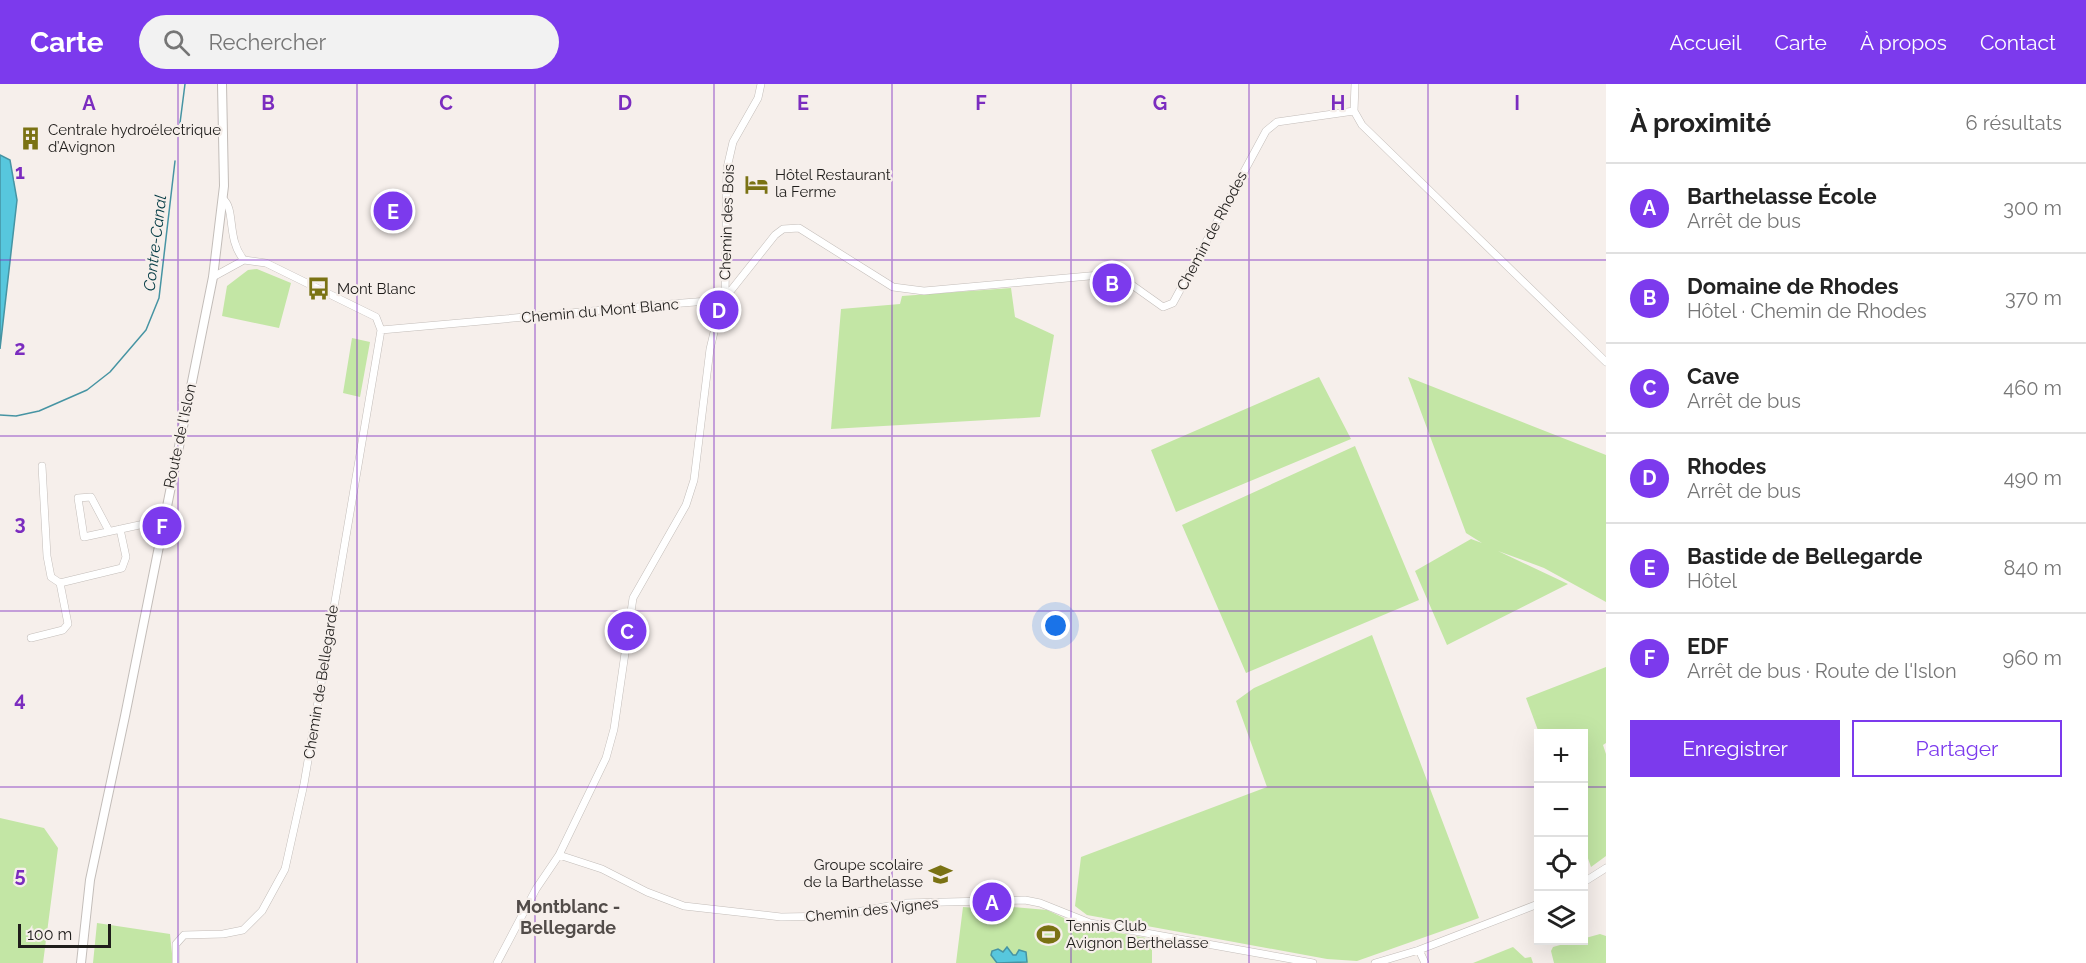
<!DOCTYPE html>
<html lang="fr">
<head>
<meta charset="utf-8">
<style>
  :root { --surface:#fff; --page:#f2f2f2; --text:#222; --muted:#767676; --line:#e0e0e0; --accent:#7c3aed }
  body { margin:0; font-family:Raleway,sans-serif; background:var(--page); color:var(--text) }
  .controls { position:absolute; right:18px; bottom:18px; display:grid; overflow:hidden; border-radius:0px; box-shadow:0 6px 24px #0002 }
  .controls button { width:54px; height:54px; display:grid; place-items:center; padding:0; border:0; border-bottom:2px solid var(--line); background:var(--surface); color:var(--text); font:30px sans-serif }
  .scale { position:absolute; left:18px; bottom:15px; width:93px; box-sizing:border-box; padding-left:6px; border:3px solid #1f1d1b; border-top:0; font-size:16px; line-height:21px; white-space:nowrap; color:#1f1d1b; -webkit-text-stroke:4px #f6efeb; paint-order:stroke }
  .you { position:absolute; left:1056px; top:542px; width:21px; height:21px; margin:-15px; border:4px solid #fff; border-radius:50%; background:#1a73e8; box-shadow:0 0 0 9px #1a73e833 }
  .badge { display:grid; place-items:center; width:39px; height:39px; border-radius:50%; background:var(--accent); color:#fff; font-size:20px; font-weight:700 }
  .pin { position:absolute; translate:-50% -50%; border:3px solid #fff; box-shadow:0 2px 6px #0006 }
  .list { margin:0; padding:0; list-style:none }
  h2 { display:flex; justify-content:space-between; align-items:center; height:78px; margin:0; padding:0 24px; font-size:26px }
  h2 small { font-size:20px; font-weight:400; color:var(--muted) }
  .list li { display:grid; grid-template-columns:39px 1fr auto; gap:18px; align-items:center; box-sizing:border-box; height:90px; padding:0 24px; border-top:2px solid var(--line) }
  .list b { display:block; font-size:22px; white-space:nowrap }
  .list p { margin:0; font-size:20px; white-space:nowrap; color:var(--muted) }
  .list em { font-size:20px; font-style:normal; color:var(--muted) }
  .actions { display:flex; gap:12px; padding:18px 24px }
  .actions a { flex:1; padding:14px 0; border:2px solid var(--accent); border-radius:0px; text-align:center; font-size:21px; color:var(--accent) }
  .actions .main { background:var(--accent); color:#fff }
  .icon { flex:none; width:33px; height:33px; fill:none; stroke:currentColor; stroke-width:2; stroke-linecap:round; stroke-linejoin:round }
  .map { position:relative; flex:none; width:1606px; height:879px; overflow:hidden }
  header { display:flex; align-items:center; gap:36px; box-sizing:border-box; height:84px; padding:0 30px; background:var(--accent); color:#fff }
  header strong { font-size:28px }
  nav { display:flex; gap:33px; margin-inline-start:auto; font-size:21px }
  .search { width:420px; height:54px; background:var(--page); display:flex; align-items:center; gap:15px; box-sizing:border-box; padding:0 21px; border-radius:33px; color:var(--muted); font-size:22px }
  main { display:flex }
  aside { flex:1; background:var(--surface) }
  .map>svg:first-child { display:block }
  .green { fill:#c3e6a5 }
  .water { fill:#57c7dd; stroke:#4694a3; stroke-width:1.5 }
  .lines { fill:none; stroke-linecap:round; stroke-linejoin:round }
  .stream { stroke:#4694a3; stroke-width:1.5 }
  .minor-casing { stroke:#c3bdb9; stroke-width:8 }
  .tertiary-casing { stroke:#c3bdb9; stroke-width:10 }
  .minor { stroke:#fff; stroke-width:7 }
  .tertiary { stroke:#fff; stroke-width:8 }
  .grid { fill:none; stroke:#7b2cbf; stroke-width:1.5; stroke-opacity:0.55 }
  .labels { text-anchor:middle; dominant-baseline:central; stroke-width:4.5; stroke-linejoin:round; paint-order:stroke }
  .poi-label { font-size:15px; fill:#1f1d1b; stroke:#f6efeb; text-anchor:start }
  .street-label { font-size:15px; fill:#1f1d1b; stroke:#f6efeb }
  .water-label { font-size:16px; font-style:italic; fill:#043b44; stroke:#f6efeb }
  .quarter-label { font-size:18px; font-weight:bold; fill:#524c49; stroke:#f6efeb }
  .grid-label { font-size:20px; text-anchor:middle; font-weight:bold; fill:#7b2cbf; stroke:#f6efeb; stroke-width:4.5; stroke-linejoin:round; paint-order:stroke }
</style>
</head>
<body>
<header>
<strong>Carte</strong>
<div class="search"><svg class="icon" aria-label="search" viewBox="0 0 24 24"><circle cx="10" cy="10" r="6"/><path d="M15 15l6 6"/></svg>Rechercher</div>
<nav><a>Accueil</a><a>Carte</a><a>À propos</a><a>Contact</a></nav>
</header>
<main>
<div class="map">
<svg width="1606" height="879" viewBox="0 0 1606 879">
  <rect width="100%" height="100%" fill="#f6efeb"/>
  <!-- green -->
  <path class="green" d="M257 185 291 199 279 244 222 232 227 202 248 186Z
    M1011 204 1015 233 1054 251 1040 333 831 345 841 225 900 220 902 212Z
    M352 254 370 258 360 313 343 309Z
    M1319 293 1351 355 1176 428 1151 366Z
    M1408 293 1606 371V518L1544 484 1498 467 1568 500 1447 561 1415 487 1471 455 1482 459 1466 449Z
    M1355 362 1419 516 1246 589 1182 441Z
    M1372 551 1479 834 1357 877 1327 875 1087 831 1075 822 1081 773 1267 703 1236 617 1254 604Z
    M1606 583V659L1603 661 1606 670V772L1591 783 1584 763V650L1539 649 1526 614Z
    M0 734 44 744 58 764 43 879H0Z
    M1000 822 1047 826 1081 842 1152 855V879H956L963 823 1001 826Z
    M97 839 170 850 173 879H93Z
    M1600 850 1606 852V879H1554L1551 867 1553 863Z
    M1513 863 1525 874 1531 873 1533 879H1473Z"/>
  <!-- water -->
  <path class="water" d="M0 71 10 76 17 116 0 265Z
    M1007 863 1013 871H1016L1019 866 1026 868 1027 878 997 879 991 871 992 867 998 865 1003 868Z"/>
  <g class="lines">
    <!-- stream -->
    <path class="stream" d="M180 39 185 0
      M0 331 16 332 39 327 87 306 110 288 146 246 159 214 175 77"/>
    <defs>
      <path id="minor" d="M1354 27 1355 0
        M223 115C236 125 226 155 244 176
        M725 212 727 84 733 58 758 14 761 0
        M381 246 670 220 708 217 721 219
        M109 447 91 413 78 414 84 453 144 440
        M60 499 122 484 126 473 120 445
        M31 554 63 546 68 540 60 499 51 493 47 472 42 382
        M559 771 602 785 647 808 684 822 781 833 835 832 905 819 1025 816 1040 819 1090 839 1313 879
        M1584 798 1606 784
        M1419 866 1425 879
        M176 879V860L184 851 223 850 243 846 262 827 285 785 304 700 381 246 376 233 266 179 244 176 213 193
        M497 879 536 805 559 771 606 674 614 645 633 514 686 421 694 396 710 265 721 219 775 151 783 145 799 144 893 203 924 207 1111 190 1125 196 1163 223 1173 219 1266 47 1277 38 1354 27 1362 41 1606 278
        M1375 879 1419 866 1538 820"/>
      <path id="tertiary" d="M81 879 90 796 125 632 213 193 224 102 222 0"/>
    </defs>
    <!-- minor casing -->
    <use href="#minor" class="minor-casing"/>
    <!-- tertiary casing -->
    <use href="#tertiary" class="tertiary-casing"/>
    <!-- minor -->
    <use href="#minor" class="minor"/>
    <!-- tertiary -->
    <use href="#tertiary" class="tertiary"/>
  </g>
  <!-- grid -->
  <path class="grid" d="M178 0V879M357 0V879M535 0V879M714 0V879M892 0V879M1071 0V879M1249 0V879M1428 0V879M0 176H1606M0 352H1606M0 527H1606M0 703H1538M1584 703H1606"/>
  <!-- icons -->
  <defs>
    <symbol id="building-bare" viewBox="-9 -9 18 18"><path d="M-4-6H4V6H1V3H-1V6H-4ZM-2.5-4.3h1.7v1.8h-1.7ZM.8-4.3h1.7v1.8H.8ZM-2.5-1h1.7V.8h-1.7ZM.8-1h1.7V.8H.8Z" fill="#7a7213" stroke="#f6efeb" stroke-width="2.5" paint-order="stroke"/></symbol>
    <symbol id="hotel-bare" viewBox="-9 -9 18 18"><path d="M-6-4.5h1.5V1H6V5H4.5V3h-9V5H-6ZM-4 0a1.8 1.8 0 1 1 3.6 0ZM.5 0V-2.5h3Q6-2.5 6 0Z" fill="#7a7213" stroke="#f6efeb" stroke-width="2.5" paint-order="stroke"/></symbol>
    <symbol id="bus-bare" viewBox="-9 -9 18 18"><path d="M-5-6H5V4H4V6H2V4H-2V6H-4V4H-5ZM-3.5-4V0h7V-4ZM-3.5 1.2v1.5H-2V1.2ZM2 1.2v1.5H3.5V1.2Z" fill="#7a7213" stroke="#f6efeb" stroke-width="2.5" paint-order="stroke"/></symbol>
    <symbol id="school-bare" viewBox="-9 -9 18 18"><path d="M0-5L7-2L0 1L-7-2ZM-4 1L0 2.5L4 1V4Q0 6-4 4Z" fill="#7a7213" stroke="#f6efeb" stroke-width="2.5" paint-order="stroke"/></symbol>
    <symbol id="stadium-bare" viewBox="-9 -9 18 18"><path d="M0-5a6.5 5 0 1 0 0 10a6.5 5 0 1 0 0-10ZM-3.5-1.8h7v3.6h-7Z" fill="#7a7213" stroke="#f6efeb" stroke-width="2.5" paint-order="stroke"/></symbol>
  </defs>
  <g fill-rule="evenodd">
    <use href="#building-bare" x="14" y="38" width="33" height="33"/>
    <use href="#hotel-bare" x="740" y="84" width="33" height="33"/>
    <use href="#bus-bare" x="302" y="188" width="33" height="33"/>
    <use href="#school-bare" x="924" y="774" width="33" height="33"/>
    <use href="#stadium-bare" x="1032" y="834" width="33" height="33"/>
  </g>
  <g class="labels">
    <!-- poi labels -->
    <g class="poi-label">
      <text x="48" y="46">Centrale hydroélectrique<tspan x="48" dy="17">d’Avignon</tspan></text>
      <text x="775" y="91">Hôtel Restaurant<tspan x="775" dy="17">la Ferme</tspan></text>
      <text x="337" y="205">Mont Blanc</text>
      <text x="923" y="781" text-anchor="end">Groupe scolaire<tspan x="923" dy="17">de la Barthelasse</tspan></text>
      <text x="1066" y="842">Tennis Club<tspan x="1066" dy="17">Avignon Berthelasse</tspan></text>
    </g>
    <!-- street labels -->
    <g class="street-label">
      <text transform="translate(727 138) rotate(-88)">Chemin des Bois</text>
      <text transform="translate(1212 147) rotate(-62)">Chemin de Rhodes</text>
      <text transform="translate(600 227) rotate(-5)">Chemin du Mont Blanc</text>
      <text transform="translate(180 352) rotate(-78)">Route de l'Islon</text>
      <text transform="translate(321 598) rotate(-81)">Chemin de Bellegarde</text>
      <text transform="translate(872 826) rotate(-6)">Chemin des Vignes</text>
    </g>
    <!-- water labels -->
    <g class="water-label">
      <text transform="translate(155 159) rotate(-83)">Contre-Canal</text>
    </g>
    <!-- quarter labels -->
    <g class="quarter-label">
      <text x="568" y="822">Montblanc -<tspan x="568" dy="21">Bellegarde</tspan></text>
    </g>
  </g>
  <g class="grid-label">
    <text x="89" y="26">A</text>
    <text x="268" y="26">B</text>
    <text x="446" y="26">C</text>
    <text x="625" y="26">D</text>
    <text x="803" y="26">E</text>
    <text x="981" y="26">F</text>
    <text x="1160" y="26">G</text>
    <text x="1338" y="26">H</text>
    <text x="1517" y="26">I</text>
    <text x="20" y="95">1</text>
    <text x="20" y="271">2</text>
    <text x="20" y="446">3</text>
    <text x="20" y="622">4</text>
    <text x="20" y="798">5</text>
  </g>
</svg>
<div class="controls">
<button>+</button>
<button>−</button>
<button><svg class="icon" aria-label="locate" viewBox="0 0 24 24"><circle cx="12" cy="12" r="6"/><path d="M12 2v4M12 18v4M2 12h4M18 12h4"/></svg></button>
<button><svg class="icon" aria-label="layers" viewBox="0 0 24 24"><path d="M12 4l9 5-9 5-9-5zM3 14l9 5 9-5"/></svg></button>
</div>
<div class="scale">100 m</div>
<div class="you"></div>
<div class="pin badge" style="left:992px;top:818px">A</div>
<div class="pin badge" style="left:1112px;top:199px">B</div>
<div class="pin badge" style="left:627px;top:547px">C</div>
<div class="pin badge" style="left:719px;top:226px">D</div>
<div class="pin badge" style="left:393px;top:127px">E</div>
<div class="pin badge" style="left:162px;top:442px">F</div>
</div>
<aside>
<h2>À proximité<small>6 résultats</small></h2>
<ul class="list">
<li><span class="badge">A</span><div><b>Barthelasse École</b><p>Arrêt de bus</p></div><em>300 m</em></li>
<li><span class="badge">B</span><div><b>Domaine de Rhodes</b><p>Hôtel · Chemin de Rhodes</p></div><em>370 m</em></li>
<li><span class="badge">C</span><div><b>Cave</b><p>Arrêt de bus</p></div><em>460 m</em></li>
<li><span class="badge">D</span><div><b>Rhodes</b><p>Arrêt de bus</p></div><em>490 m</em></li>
<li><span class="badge">E</span><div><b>Bastide de Bellegarde</b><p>Hôtel</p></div><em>840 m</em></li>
<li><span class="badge">F</span><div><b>EDF</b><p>Arrêt de bus · Route de l'Islon</p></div><em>960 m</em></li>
</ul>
<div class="actions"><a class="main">Enregistrer</a><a>Partager</a></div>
</aside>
</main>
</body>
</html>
